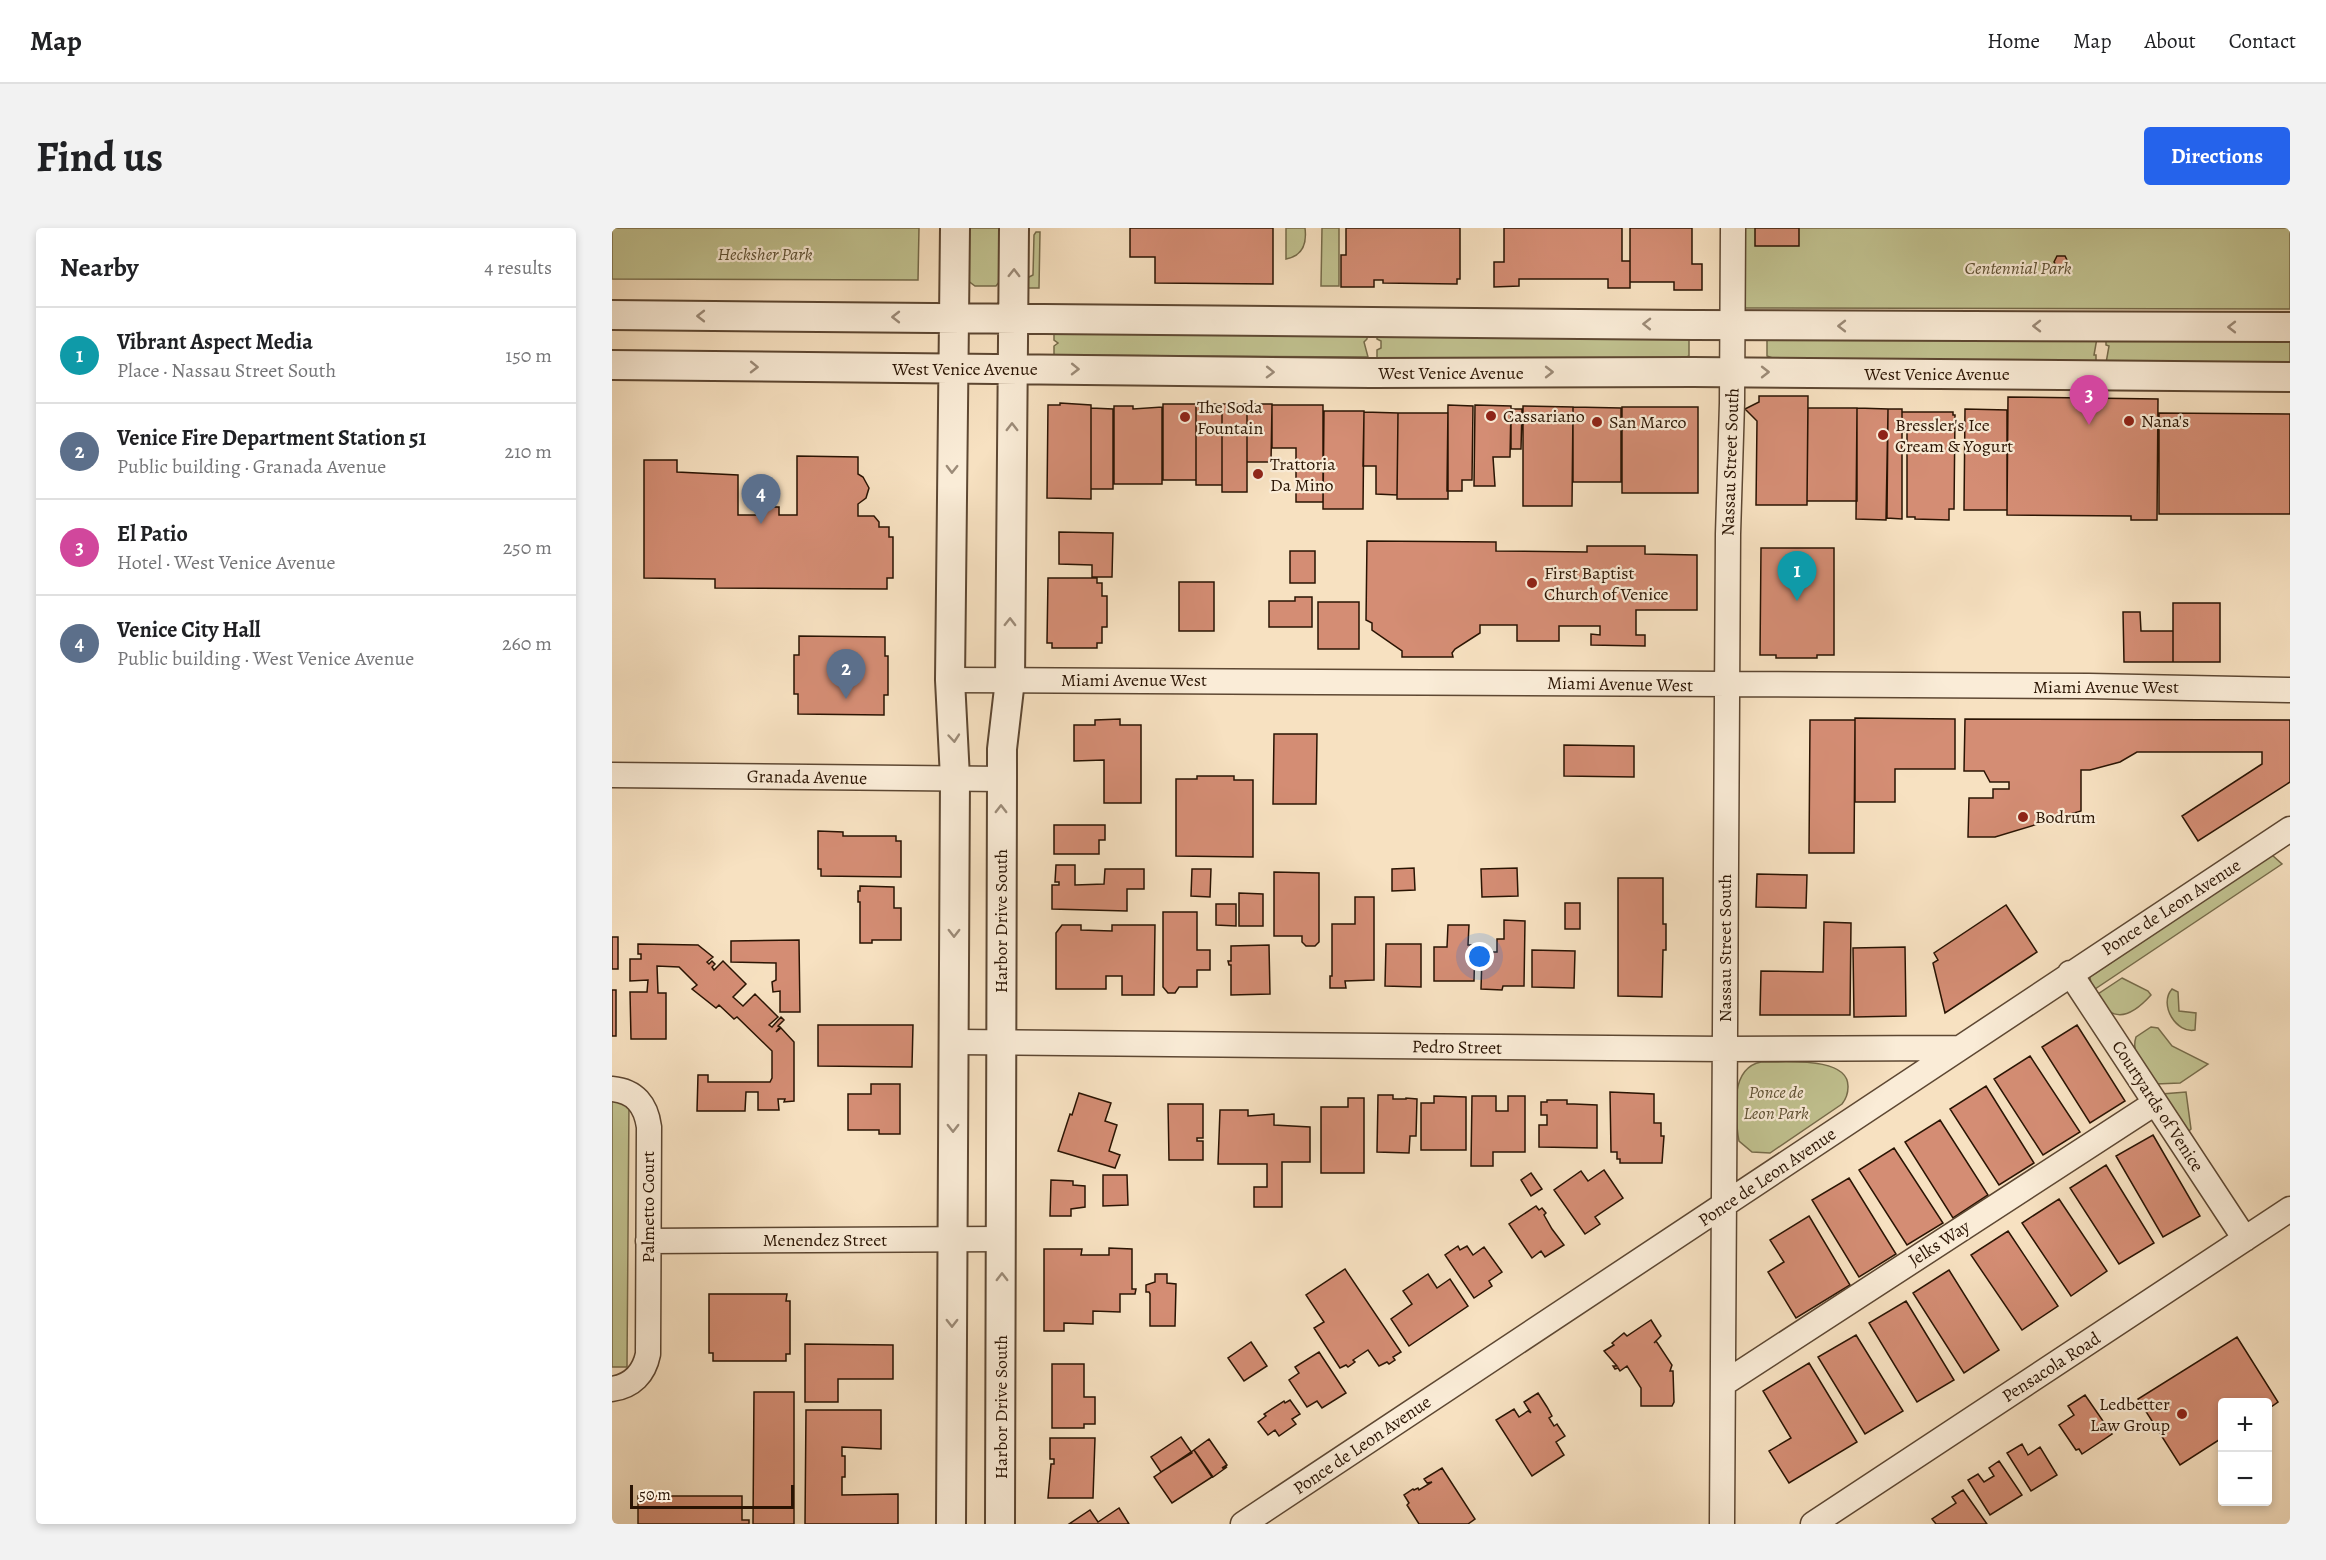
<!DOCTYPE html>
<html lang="en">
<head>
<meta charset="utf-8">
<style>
  :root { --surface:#fff; --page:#f2f2f2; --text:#202124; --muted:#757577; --line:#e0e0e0; --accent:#2563eb }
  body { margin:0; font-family:Alegreya,serif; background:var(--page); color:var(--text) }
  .controls { position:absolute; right:18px; bottom:18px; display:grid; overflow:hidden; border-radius:6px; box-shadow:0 3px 9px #0003 }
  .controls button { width:54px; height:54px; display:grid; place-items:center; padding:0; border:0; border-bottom:2px solid var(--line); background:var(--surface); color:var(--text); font:30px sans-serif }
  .scale { position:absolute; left:18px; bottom:15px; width:164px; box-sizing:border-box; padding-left:6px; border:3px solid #2a1403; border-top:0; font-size:16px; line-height:21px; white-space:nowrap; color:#2a1403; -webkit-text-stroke:4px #faecd7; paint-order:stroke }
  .you { position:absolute; left:868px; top:729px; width:21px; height:21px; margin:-15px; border:4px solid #fff; border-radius:50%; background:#1a73e8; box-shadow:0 0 0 9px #1a73e833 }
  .badge { display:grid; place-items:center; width:39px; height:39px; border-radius:50%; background:var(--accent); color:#fff; font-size:20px; font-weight:700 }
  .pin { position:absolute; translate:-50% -50px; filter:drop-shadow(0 2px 3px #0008) }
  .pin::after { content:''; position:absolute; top:32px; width:21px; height:18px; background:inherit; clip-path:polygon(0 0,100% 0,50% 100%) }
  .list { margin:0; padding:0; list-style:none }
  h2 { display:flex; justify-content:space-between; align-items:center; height:78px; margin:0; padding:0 24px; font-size:26px }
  h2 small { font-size:20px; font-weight:400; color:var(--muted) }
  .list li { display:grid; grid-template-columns:39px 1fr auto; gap:18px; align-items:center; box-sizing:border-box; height:96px; padding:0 24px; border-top:2px solid var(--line) }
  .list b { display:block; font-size:22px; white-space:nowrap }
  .list p { margin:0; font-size:20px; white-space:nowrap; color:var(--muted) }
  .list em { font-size:20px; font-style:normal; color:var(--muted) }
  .map { position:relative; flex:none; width:1678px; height:1296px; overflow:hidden; border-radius:6px }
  header { display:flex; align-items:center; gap:36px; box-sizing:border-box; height:84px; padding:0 30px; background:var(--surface); border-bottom:2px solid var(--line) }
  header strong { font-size:28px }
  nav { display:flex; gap:33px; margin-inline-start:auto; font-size:21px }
  .intro { display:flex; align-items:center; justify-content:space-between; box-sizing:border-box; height:144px; padding:0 36px }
  h1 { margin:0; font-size:42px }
  .button { padding:15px 27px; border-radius:6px; background:var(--accent); color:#fff; font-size:21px; font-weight:700 }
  main { display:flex; gap:36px; padding:0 36px }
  aside { flex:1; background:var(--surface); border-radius:6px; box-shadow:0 3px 9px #0003 }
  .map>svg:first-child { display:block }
  .green { fill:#c1c290; stroke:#766b4a; stroke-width:1.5 }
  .building { fill:#d48d74; stroke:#2a1403; stroke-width:1.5 }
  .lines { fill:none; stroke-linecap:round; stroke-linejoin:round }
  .minor-casing { stroke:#5d4732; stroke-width:27 }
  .tertiary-casing { stroke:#5d4732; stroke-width:32 }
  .minor { stroke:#faecd7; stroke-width:24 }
  .tertiary { stroke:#faecd7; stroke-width:28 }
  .oneway { stroke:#9c8b78 }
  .poi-dot { fill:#8f2418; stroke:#faecd7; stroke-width:2 }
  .labels { text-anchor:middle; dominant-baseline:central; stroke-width:4.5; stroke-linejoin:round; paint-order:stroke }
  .park-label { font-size:18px; font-style:italic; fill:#5f5134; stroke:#faecd7 }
  .street-label { font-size:18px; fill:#2a1403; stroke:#faecd7 }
  .poi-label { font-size:18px; fill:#2a1403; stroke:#faecd7; text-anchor:start }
</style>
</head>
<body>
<header>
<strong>Map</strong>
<nav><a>Home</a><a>Map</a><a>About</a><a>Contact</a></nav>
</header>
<div class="intro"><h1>Find us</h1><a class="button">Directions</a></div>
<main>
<aside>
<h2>Nearby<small>4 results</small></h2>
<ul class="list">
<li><span class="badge" style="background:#0f9aa8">1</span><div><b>Vibrant Aspect Media</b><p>Place · Nassau Street South</p></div><em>150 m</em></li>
<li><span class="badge" style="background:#5c6f8a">2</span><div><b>Venice Fire Department Station 51</b><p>Public building · Granada Avenue</p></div><em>210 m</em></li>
<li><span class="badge" style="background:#d1479c">3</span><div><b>El Patio</b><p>Hotel · West Venice Avenue</p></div><em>250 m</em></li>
<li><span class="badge" style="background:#5c6f8a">4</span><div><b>Venice City Hall</b><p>Public building · West Venice Avenue</p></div><em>260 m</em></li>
</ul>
</aside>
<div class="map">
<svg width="1678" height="1296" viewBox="0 0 1678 1296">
  <rect width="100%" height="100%" fill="#f7e1c1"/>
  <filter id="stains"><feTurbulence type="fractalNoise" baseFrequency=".00333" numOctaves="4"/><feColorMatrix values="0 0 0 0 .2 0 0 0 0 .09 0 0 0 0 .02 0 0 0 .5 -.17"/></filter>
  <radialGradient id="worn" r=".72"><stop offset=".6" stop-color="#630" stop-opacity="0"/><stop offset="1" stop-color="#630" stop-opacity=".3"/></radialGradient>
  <!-- green -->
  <path class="green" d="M0 0H307L306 52 0 51Z
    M355 0H389L388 53 384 58H363L355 52Z
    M674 0H693C695 16 690 28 674 31Z
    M710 0H727V58H709Z
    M1133 0H1678V81L1133 80Z
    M424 4H428L427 60H416L415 50 421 47 422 7Z
    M442 102 755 107V111L752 114 756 129 442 127V118L446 115 442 112Z
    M765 104 1077 111V128L1072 130H765V122L769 120V113L765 111Z
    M1485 110 1482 127H1484V135L1166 132 1155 128V111Z
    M1494 110 1678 111V136L1494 135 1497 118 1494 117Z
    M1660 627 1670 636 1480 763 1478 749Z
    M1510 750 1536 763 1539 767C1530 777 1512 794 1497 783 1492 780 1487 773 1483 768Z
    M1560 761 1566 764 1567 783 1584 785 1583 802C1565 806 1546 777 1560 761Z
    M1539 799 1546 800 1560 818 1596 836 1568 855 1544 856C1534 842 1518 827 1524 809Z
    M1149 834C1170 835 1237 827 1236 859 1236 866 1234 871 1230 876L1158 925 1140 924 1127 913 1126 907C1123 884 1118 840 1149 834Z
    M1574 864 1579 901 1577 903 1574 902 1550 866Z
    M0 873 17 874 15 1139H0Z"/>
  <!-- building -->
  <path class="building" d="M518 0H661V56L543 55V29H518Z
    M734 0H848V51H845V56L771 55V52H762V59H729V27H734Z
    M892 0H1010V33H1018V60H996V51H907V58L882 59V34H892Z
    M1018 0H1080V36H1090V62H1062V54H1018Z
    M1143 0H1187V18H1143Z
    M1445 28H1453L1456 34 1453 40H1446L1442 34Z
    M1147 168H1196L1195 277H1144L1145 193 1133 181 1147 174Z
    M1396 169 1546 171 1545 292H1519V288L1395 287Z
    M448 175 479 177V271L435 270 436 177H448Z
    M551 176H584V252H551Z
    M584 176H610V257H584Z
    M610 176H635V264H610Z
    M635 176H660L659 234H635Z
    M660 177H711V274H684V220H660Z
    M836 177 861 178 860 252H850V263H835Z
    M863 177 899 178 898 229H881L883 258H862Z
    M502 178H521V181L550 179V256H502Z
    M911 178 961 179 960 278H911Z
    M961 179 1009 180V254H961Z
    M1010 179H1086V265H1010Z
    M479 180 501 181V261H479Z
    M1196 180H1245V273H1195Z
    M1245 180 1276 181 1274 292 1244 291Z
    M899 181H910L909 221H899Z
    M1276 181H1290V291L1275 290Z
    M1353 181 1395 182V282H1352Z
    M712 183H752L751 281H711Z
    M752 184 786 185 785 267 764 266V238H751Z
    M1290 184H1341V187H1343L1342 281H1337V292L1303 291V289H1295V204L1290 203Z
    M786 185H836V271H785Z
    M1547 185 1678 186V286H1547Z
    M185 228 246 229V246L251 249 257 260 254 270 246 276V288H262L267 294V299H277V309H281V350H275V361L103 360V351L32 350V232H65V244L126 247V287H146V279H167V287H185Z
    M447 304 501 305 500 349H480V337L447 336Z
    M755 313 884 314V323L975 324V318H1033V326L1085 327V382H1024V407H1033V418L979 417V406L988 407V398H947V413H905V397H868V405L843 421 840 425 841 429H790V423L760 402V395L754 392Z
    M1149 320H1222V427H1205V430H1164V427H1148Z
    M678 323H703V355H678Z
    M436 350H485V355H490V368H495V399H490V415H485V420H440V415H435Z
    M567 354H602V403H567Z
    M683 369H700V399H657V373H683Z
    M706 374H747V421H706Z
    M1561 375H1608V434H1561Z
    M1511 384H1528L1529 403H1561V434H1512Z
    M187 408 273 409V428H276V467H272V487L186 486V466H182V427H187Z
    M1243 490 1343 491V541H1283V574H1243Z
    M508 491V497H529V575H492V532L462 533V497H483V492Z
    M1353 491 1678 492V554L1586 613 1570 588 1650 536V524H1525L1508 534 1478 542H1469V583L1383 609H1356L1357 570H1381V561H1397V554H1378L1372 543H1352Z
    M1198 492H1243L1242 625H1197Z
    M662 506H705L704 576H661Z
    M952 517 1022 518V549L952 548Z
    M585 548H622V552H641V629L564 628V551H585Z
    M442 597H493V612H487V626H442Z
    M206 603 231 604V608H284V613H289V649L209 648V641H206Z
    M444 637H463V657L492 656 493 641H532V661H515V683L440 681V657H447V654H443Z
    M802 640 803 662 780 663V641Z
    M905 640 906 668 870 669 869 641Z
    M580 641H599L598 669 579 668Z
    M662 644 707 645V714L703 718H694L690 714V708H662Z
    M1145 646 1195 647 1194 680 1144 679Z
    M1006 650H1051V696H1054V722H1051L1050 769 1006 768Z
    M248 658 282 659V680H289V712H260V715H248V674H246V663H248Z
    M627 665 651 666V698H627Z
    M743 669H762V752L733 753 734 760H718V748H720V696H743Z
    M953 675H968V701H953Z
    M604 676H624V698L604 697Z
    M1394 677 1425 724 1333 785 1321 735 1326 732 1322 725Z
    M551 684H585V722H598V742H585V759H567L563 765H556L551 759Z
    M892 692 913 693 912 758H891L890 762 869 761 870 728H880V724H885V711H892Z
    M1212 694 1239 695 1238 787H1148L1149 743 1211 744Z
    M450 697H469V702L500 703V697H543L542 767H510V748H494V761H444V705Z
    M836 697H857L856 717H863L862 753H822V719H835Z
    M0 709H6V741H0Z
    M187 712 188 784H168V763L161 764 160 754 164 752V735L119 734V713Z
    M26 716 86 717 101 729 95 734 97 736 100 733 103 736 100 739 102 742 111 733 134 756 121 769 131 778 143 766 166 789 157 797 160 799 169 789 172 792 166 798 168 799 164 804 169 800 182 814V873L172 874 173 871H166L167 882H146V864H134L133 883H85L86 847H96V854H158L160 850V823L125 789 122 791 107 777 104 780 80 761 85 757 67 739 45 738 46 765H54V811H19L18 764H35L36 752 18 753V731H29V726H26Z
    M774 716H809V759L773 758Z
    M657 717 658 766 619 767V737H617L616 733H619V718Z
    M1293 719 1294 788 1242 789 1241 720Z
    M920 722 963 723 962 760 920 759Z
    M0 762H4V808H0Z
    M206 797H301L300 839 206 838Z
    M1465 797 1513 873 1478 895 1430 819Z
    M1418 828 1468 904 1431 927 1382 851Z
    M259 856H288V906H267V902H236V866H259Z
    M1374 858 1422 935 1387 957 1338 881Z
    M998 864 1042 866V895H1049V908H1052L1050 935H1008V931H1005V924H999Z
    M467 865 499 875 493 893 505 897 497 923 508 927 503 940 446 923 458 886 460 887Z
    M766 867H781V871H794V870L805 871 804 908H798L797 925 765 924Z
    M822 868 854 869V922H809V875H822Z
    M860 868H884V883H896V868H913V924H881V938H859Z
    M736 870H752V945H709V879H736Z
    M935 872H955V876H962L985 877V920L927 919V897H935V887H929V874H935Z
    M556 876H591V910H585V913H591V932H557Z
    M608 882H636V888L662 886V897L698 899V934H670V979H642V959H655V936H606Z
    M1328 892 1376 967 1341 990 1293 914Z
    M1541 907 1588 988 1551 1009 1504 928Z
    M1282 920 1331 995 1295 1017 1247 942Z
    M1494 937 1542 1015 1507 1036 1458 960Z
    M992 942 1011 970 983 989 988 996 973 1006 942 962 969 943 976 953Z
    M919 945 930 961 919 968 909 952Z
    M491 947H515L516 977 491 978Z
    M1237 950 1284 1026 1247 1049 1200 972Z
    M439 952 461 953V957L473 958V979L459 981V988H438Z
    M1447 971 1495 1043 1459 1068 1410 995Z
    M924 978 927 982 930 980 934 985 932 987 940 1001 952 1017 933 1029 929 1023 920 1030 897 996Z
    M1197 988 1238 1057 1184 1090 1156 1044 1172 1034 1158 1012Z
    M1396 1003 1446 1078 1410 1102 1359 1027Z
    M846 1018 848 1022 855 1018 861 1027 872 1019 890 1044 877 1053 880 1058 862 1070 833 1027Z
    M497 1020 520 1021V1061H524L523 1066H508V1084L481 1083V1096L452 1095V1103H432V1021H470L469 1027H497Z
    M733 1041 789 1124 781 1129 783 1132 777 1136 775 1134 767 1138 756 1122 741 1132 743 1134 736 1139 734 1137 728 1140 702 1100 712 1094 694 1067Z
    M1337 1042 1387 1122 1352 1145 1301 1065Z
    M543 1046H555V1055L564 1056 563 1098H538V1066L537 1064H534V1057L543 1054Z
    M816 1046 825 1060 838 1051 856 1078 797 1118 779 1091 800 1076 791 1063Z
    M97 1066H175L174 1073H178V1126H174V1133H101V1125H97Z
    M1294 1073 1342 1152 1305 1174 1257 1095Z
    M1039 1092 1049 1108 1042 1115 1044 1113 1060 1137 1058 1143H1061L1062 1174 1060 1178H1029V1160L1015 1138 1008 1143 1006 1140 1003 1141 1001 1138H1005L992 1123 1002 1117 1000 1115 1012 1105 1015 1108Z
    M1244 1107 1291 1183 1253 1206 1206 1129Z
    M1625 1109 1666 1174 1656 1181V1174H1610V1210L1568 1237 1526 1171Z
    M639 1114 655 1138 632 1153 616 1130Z
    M193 1116 281 1117V1151H226V1174H193Z
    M707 1124 734 1165 710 1180 705 1173 695 1179 677 1152 687 1145 683 1139Z
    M1197 1135 1245 1214 1177 1255 1157 1223 1179 1210 1151 1163Z
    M440 1136H472V1169H483V1196H472V1200H440Z
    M142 1164H182V1296H141Z
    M926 1165 935 1179 940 1188 937 1190 942 1198 945 1196 953 1208 944 1214 952 1227 920 1248 884 1192 902 1181 907 1189 916 1183 919 1185 912 1174Z
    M1473 1167 1500 1206 1470 1226 1467 1221 1464 1222 1447 1197 1462 1187 1456 1178Z
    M678 1172 688 1186 680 1191 684 1196 667 1208 663 1202 656 1207 646 1194 654 1188 652 1186 672 1173 673 1175Z
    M194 1182H269V1221L230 1219V1228H233V1249H230V1267L286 1266V1296H193Z
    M569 1209 580 1225 549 1244 539 1229Z
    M438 1210H483L481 1270H436L439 1236H442V1231H438Z
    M597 1211 615 1237 610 1240 615 1239 601 1249 582 1222Z
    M1410 1216 1416 1227 1428 1219 1445 1247 1419 1263 1395 1225Z
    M582 1222 600 1249 560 1275 542 1249Z
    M1387 1233 1410 1267 1378 1287 1356 1252 1366 1246 1372 1254 1382 1248 1377 1240Z
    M830 1240 863 1291 856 1296H807L795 1277 797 1275 792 1267 801 1261 802 1262 806 1260 807 1262 820 1254 815 1255 812 1251Z
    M1351 1262 1375 1296H1324L1320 1291 1344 1275 1340 1269Z
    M26 1268H130V1292H137V1296H26Z
    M507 1280 517 1296H457L478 1282 486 1294Z"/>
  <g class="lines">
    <defs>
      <path id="minor" d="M338 452 1477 458 1678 462
        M0 547 390 551
        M1458 745 1633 1011
        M341 814 1112 821 1348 820
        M0 861C23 863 34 877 37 899L36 1126C32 1146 20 1158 0 1161
        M36 1013 390 1011
        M1111 1156 1543 875
        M631 1296 1678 601
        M1110 1296 1116 306 1120 175 1121 0
        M1201 1296 1678 981"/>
      <path id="tertiary" d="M0 87 1081 97 1678 99
        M0 137 759 145 1081 144 1678 149
        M339 1296 343 550 338 452 343 0
        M388 1296 390 551V521L398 452 402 0"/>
    </defs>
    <!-- minor casing -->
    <use href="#minor" class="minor-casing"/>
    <!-- tertiary casing -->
    <use href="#tertiary" class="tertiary-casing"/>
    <!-- minor -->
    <use href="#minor" class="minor"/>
    <!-- tertiary -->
    <use href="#tertiary" class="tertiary"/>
  </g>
  <!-- one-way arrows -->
  <defs><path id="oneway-chevron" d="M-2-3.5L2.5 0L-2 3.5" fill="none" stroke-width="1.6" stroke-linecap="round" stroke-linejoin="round" transform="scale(1.5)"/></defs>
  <g class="oneway">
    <use href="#oneway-chevron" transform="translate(402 45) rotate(-89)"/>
    <use href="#oneway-chevron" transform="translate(89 88) rotate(-180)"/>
    <use href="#oneway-chevron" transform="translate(284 89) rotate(-180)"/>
    <use href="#oneway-chevron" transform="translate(1035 96) rotate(-179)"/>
    <use href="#oneway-chevron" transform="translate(1230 98) rotate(-180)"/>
    <use href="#oneway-chevron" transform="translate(1425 98) rotate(-180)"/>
    <use href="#oneway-chevron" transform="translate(1620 99) rotate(-180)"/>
    <use href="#oneway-chevron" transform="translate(142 139) rotate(1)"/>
    <use href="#oneway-chevron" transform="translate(463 141) rotate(1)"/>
    <use href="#oneway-chevron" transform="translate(658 144) rotate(1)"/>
    <use href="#oneway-chevron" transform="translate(937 144)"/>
    <use href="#oneway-chevron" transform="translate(1153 144)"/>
    <use href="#oneway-chevron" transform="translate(400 199) rotate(-90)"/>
    <use href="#oneway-chevron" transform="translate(340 241) rotate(91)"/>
    <use href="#oneway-chevron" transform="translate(398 394) rotate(-89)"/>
    <use href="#oneway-chevron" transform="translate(342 510) rotate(85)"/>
    <use href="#oneway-chevron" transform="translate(389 581) rotate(-90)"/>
    <use href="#oneway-chevron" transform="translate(342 705) rotate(90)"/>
    <use href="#oneway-chevron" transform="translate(341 900) rotate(90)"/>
    <use href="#oneway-chevron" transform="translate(390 1049) rotate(-90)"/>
    <use href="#oneway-chevron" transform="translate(340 1095) rotate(90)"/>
  </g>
  <!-- markers -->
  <g class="poi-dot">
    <circle cx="879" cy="188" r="6"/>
    <circle cx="573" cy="189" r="6"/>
    <circle cx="1517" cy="193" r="6"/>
    <circle cx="985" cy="194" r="6"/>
    <circle cx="1271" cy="207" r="6"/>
    <circle cx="646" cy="246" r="6"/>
    <circle cx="920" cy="355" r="6"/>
    <circle cx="1411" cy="589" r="6"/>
    <circle cx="1570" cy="1186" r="6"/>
  </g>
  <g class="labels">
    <!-- park labels -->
    <g class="park-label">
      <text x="153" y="26">Hecksher Park</text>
      <text x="1406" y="40">Centennial Park</text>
      <text x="1164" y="864">Ponce de<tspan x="1164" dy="21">Leon Park</tspan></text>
    </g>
    <!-- street labels -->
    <g class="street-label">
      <text x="353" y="141">West Venice Avenue</text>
      <text x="839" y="145">West Venice Avenue</text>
      <text x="1325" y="146">West Venice Avenue</text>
      <text transform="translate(1118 234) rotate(-88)">Nassau Street South</text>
      <text x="522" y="452">Miami Avenue West</text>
      <text transform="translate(1008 456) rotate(1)">Miami Avenue West</text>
      <text x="1494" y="459">Miami Avenue West</text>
      <text transform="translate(195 549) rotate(1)">Granada Avenue</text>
      <text transform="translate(1559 679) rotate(-33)">Ponce de Leon Avenue</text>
      <text transform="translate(389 693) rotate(-90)">Harbor Drive South</text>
      <text transform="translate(1113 720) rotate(-90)">Nassau Street South</text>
      <text transform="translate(845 819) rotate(1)">Pedro Street</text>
      <text transform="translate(1546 878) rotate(57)">Courtyards of Venice</text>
      <text transform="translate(1155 949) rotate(-34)">Ponce de Leon Avenue</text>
      <text transform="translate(36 979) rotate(-90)">Palmetto Court</text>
      <text x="213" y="1012">Menendez Street</text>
      <text transform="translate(1327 1015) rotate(-33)">Jelks Way</text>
      <text transform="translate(1439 1139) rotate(-33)">Pensacola Road</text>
      <text transform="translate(389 1179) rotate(-90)">Harbor Drive South</text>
      <text transform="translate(750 1217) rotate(-34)">Ponce de Leon Avenue</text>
    </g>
    <!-- poi labels -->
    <g class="poi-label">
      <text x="585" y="179">The Soda<tspan x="585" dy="21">Fountain</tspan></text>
      <text x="891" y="188">Cassariano</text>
      <text x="1529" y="193">Nana's</text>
      <text x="997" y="194">San Marco</text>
      <text x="1283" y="197">Bressler's Ice<tspan x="1283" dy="21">Cream &amp; Yogurt</tspan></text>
      <text x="658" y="236">Trattoria<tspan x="658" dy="21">Da Mino</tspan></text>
      <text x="932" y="345">First Baptist<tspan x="932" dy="21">Church of Venice</tspan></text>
      <text x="1423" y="589">Bodrum</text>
      <text x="1558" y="1176" text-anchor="end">Ledbetter<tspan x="1558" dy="21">Law Group</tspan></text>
    </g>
  </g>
  <rect width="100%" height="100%" filter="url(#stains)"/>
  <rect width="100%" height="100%" fill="url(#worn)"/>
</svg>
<div class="controls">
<button>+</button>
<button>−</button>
</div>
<div class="scale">50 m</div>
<div class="you"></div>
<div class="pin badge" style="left:1185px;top:373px;background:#0f9aa8">1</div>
<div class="pin badge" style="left:234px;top:471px;background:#5c6f8a">2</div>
<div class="pin badge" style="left:1477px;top:197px;background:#d1479c">3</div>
<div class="pin badge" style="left:149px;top:296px;background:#5c6f8a">4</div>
</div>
</main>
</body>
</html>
